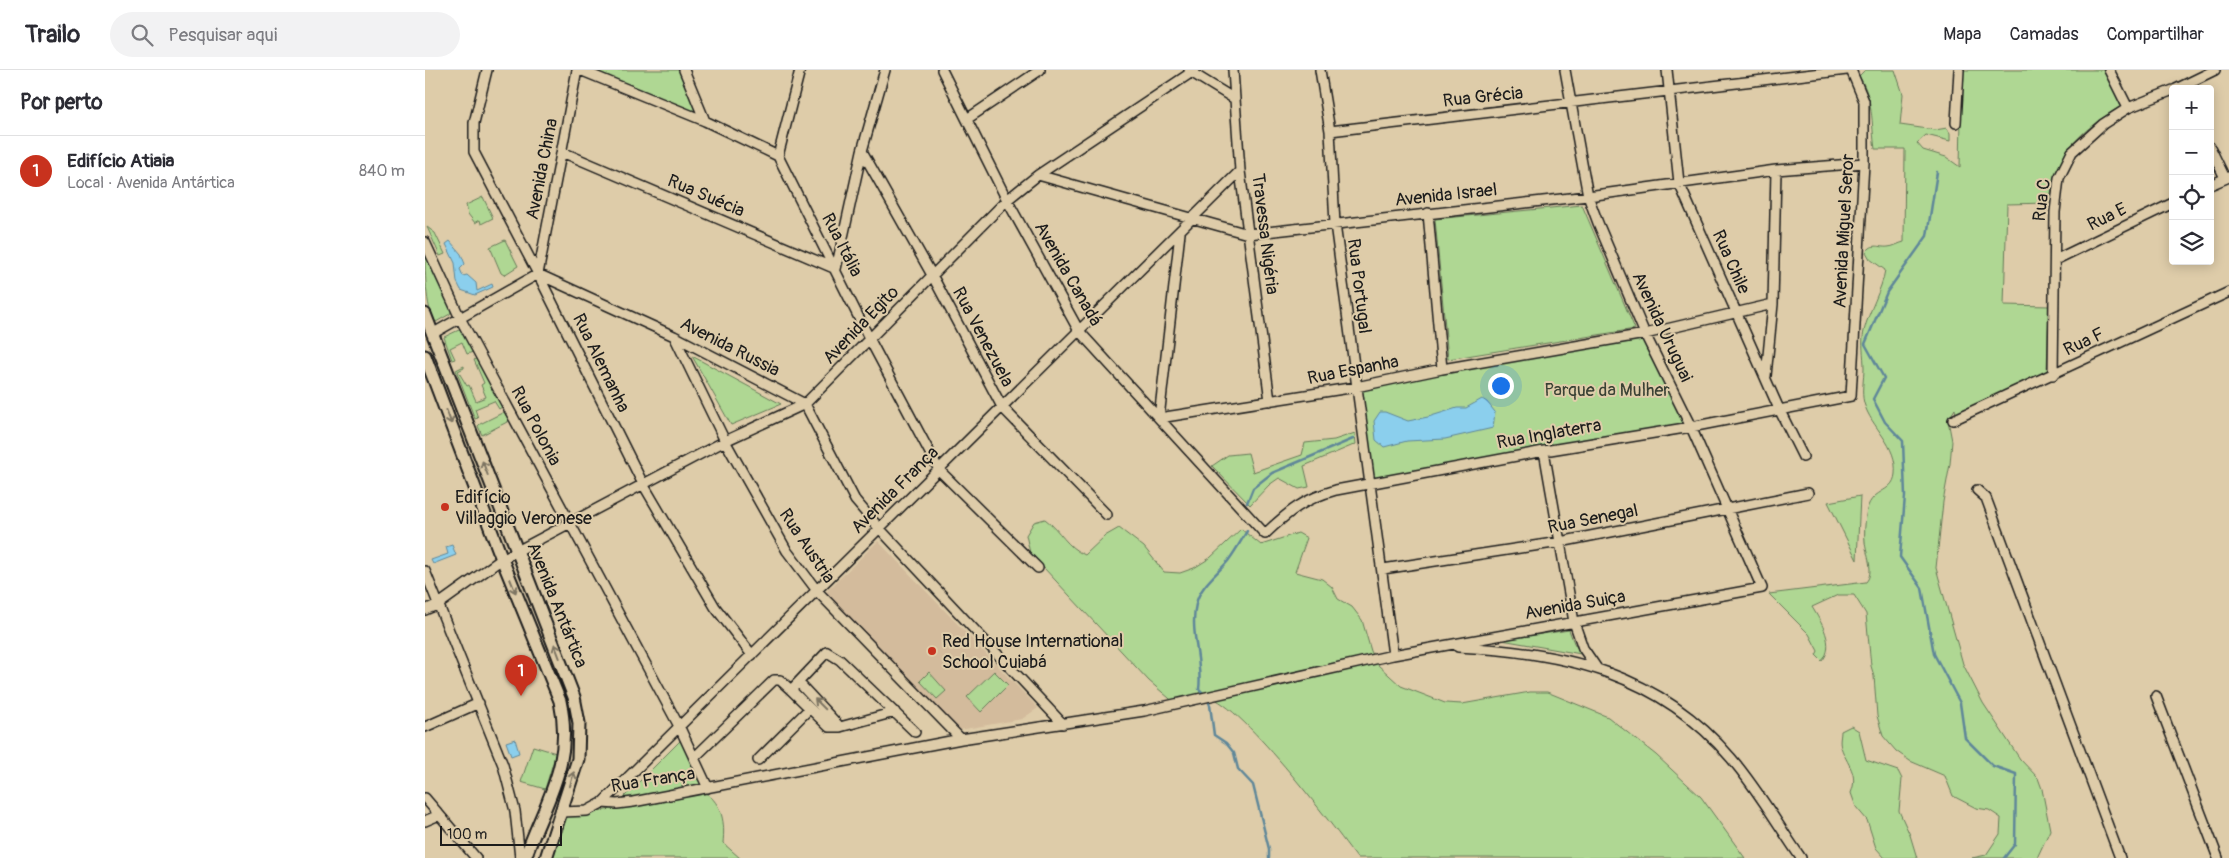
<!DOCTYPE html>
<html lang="pt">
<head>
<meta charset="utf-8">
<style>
  :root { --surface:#fff; --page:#f2f2f3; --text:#2b2b33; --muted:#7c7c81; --line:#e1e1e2; --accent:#c8321e }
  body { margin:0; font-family:Pangolin,sans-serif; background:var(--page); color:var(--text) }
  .controls { position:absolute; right:15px; top:15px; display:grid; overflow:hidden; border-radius:5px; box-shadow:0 2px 12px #0003 }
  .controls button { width:45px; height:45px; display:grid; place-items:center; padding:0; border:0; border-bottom:1px solid var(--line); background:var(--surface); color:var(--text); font:25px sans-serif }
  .scale { position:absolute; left:15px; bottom:12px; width:122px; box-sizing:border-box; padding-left:5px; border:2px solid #1c1c1c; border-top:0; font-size:14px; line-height:18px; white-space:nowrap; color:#1c1c1c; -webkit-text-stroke:4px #decca9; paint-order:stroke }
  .you { position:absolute; left:1075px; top:315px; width:18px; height:18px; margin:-12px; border:4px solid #fff; border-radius:50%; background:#1a73e8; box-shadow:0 0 0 8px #1a73e833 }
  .badge { display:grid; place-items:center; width:32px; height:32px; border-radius:50%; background:var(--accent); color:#fff; font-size:16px; font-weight:700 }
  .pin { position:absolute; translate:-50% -41px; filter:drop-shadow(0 1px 2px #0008) }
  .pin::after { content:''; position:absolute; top:26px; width:18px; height:15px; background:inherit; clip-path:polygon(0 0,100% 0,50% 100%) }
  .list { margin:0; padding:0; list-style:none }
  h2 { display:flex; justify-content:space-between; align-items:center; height:65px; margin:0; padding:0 20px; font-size:21px }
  h2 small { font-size:16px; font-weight:400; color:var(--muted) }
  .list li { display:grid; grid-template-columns:32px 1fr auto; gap:15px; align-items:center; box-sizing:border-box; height:70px; padding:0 20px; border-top:1px solid var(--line) }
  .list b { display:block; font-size:19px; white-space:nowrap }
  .list p { margin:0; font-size:16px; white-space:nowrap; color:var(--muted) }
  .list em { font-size:16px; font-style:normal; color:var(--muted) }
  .icon { flex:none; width:28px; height:28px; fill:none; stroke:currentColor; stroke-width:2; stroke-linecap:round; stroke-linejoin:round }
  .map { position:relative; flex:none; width:1804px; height:788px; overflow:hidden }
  header { display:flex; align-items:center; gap:30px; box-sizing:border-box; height:70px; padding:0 25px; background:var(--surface); border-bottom:1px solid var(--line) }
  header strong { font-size:24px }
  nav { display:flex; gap:28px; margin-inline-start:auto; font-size:18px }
  .search { width:350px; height:45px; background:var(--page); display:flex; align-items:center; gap:12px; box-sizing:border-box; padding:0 18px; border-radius:28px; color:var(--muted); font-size:19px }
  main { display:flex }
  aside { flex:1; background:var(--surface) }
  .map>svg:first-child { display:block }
  .built { fill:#d3bb9c }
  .green { fill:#afd793; stroke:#667a58 }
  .water { fill:#8bcfed; stroke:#5f8799 }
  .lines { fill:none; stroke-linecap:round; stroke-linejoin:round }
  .stream { stroke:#5f8799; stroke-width:2.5 }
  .street-casing { stroke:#1c1c1c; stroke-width:12 }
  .secondary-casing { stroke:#1c1c1c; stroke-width:15 }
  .street { stroke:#decca9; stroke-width:9 }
  .secondary { stroke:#decca9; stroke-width:11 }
  .oneway { stroke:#7d7462 }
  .poi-dot { fill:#c8321e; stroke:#decca9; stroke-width:2 }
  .labels { text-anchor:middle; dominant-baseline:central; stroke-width:4; stroke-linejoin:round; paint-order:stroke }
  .street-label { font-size:18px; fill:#1c1c1c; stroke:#decca9 }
  .park-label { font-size:18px; fill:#394134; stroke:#decca9 }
  .poi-label { font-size:18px; fill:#1c1c1c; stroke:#decca9; text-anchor:start }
</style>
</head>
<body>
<header>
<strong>Trailo</strong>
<div class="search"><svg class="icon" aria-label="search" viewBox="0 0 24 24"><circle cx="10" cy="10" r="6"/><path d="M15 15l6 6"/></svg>Pesquisar aqui</div>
<nav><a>Mapa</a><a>Camadas</a><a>Compartilhar</a></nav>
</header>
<main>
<aside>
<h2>Por perto<small></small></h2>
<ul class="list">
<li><span class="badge">1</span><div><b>Edifício Atiaia</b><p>Local · Avenida Antártica</p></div><em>840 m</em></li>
</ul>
</aside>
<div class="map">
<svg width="1804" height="788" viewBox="0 0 1804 788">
  <rect width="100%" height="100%" fill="#decca9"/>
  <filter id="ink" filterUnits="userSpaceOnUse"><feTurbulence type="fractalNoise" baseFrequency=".02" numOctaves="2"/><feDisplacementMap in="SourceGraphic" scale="10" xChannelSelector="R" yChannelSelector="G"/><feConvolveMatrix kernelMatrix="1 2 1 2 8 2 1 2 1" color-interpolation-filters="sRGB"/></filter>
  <g filter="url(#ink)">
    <!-- built -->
    <path class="built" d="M453 471 613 638 597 649 534 660 400 523Z"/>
    <!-- green -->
    <path class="green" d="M170 0H256L271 38 265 44Z
      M1440 0H1470L1478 24 1475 55 1510 60 1522 58 1525 63V71L1501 65 1492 73 1498 80 1521 87 1535 97 1537 0H1679L1696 36C1652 63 1633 82 1624 133L1582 134 1579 235 1624 236 1622 301 1531 344 1530 339 1523 350 1527 371 1525 394 1518 432 1511 498 1538 594 1558 633 1595 689 1613 708 1617 719 1625 760 1612 788H1547L1561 785 1575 764 1576 748 1564 740 1551 738 1528 726 1520 706 1485 691 1471 681 1458 666 1452 646 1449 606 1446 596 1441 544 1429 525H1413L1387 537C1396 552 1411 575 1397 591L1391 585 1393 581 1384 564 1344 524 1441 512C1450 502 1441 484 1440 472 1439 464 1440 454 1441 445 1444 417 1468 425 1470 404 1473 375 1446 358 1439 333 1436 322 1439 309 1439 298 1439 285 1436 273 1439 261 1444 240 1457 220 1460 200L1445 189 1441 182C1449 172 1453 178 1463 177 1468 177 1474 173 1479 172L1480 79H1450C1446 52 1449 30 1434 6Z
      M58 127 68 148 56 154 55 150 50 153 43 144 41 135Z
      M1157 135 1210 259 1023 289 1010 149Z
      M2 157 10 163 20 184 15 186Z
      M80 170 93 196 79 205 76 203 65 177Z
      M0 178 27 239 25 244 11 252C0 242 0 195 0 178Z
      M36 259 48 282 42 284 37 272 25 278 30 289 27 290 19 267Z
      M1219 266 1261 354 946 411 935 319Z
      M267 286 356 334 306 355Z
      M52 288 77 337 74 339 69 331 50 339 53 348 50 349 31 300 39 296V298L33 301 42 316 44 315 51 331 61 327 56 315 59 313 49 290Z
      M79 342 84 351 57 365 53 356 55 354Z
      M930 363 931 374 879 396 884 417 874 419 854 408 844 415 825 435 787 396 803 385 823 383 828 402 877 385 880 373 909 370Z
      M1435 426 1432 490 1403 432Z
      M620 449C636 461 641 477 660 485L680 466 694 458 719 477 739 502 755 503 769 498 785 488 816 459 836 475 873 463 882 468 870 502 897 509 907 517 913 529 927 537 937 550 946 581 953 595 976 616 1020 633 1037 634 1105 622H1122L1183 647 1231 685 1276 727 1320 788H932C910 759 811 626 780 626 771 626 759 631 751 634L724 611 605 483 601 465 609 452Z
      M1144 560 1149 573 1156 584 1077 570Z
      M569 601 583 615 556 642 542 627Z
      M504 602 521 621 512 629 495 611Z
      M1426 656 1434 661 1441 690 1473 701 1477 709 1474 741 1485 765 1492 788H1460L1451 778 1442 750 1431 737 1426 723C1434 703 1422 695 1416 677 1414 672 1416 666 1416 661Z
      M255 671 259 672 278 714 274 717 196 730Z
      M108 676 131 683 120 719 96 712Z
      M280 722C298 735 300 753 298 773L315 788H127L142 747Z"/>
    <!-- water -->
    <path class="water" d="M25 171 36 184 40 194 35 199 38 206 42 205 51 213 52 221 67 214 68 217 50 225 36 220 32 212 30 193 21 174Z
      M1057 329 1062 332 1070 342 1068 358 1020 369 982 371 959 377 951 370 949 351 955 342H960L983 351 1003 347 1032 338H1041Z
      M27 475 31 485 8 494 6 490 23 484 21 477Z
      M90 669 94 683 86 686 81 672Z"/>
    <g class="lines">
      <!-- stream -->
      <path class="stream" d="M1512 102 1502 166 1462 222 1440 274 1459 308 1448 329 1460 352 1478 371 1480 426 1475 487 1497 518 1509 584 1535 633 1540 668 1568 696 1591 704 1590 774 1579 788
        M822 433 828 418 847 403 928 369
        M779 624 774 619C778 591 764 562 771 534 775 516 792 504 803 491 810 482 816 471 822 461
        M782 628 785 635 789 665 801 673 809 683 813 699 828 715 844 779V788"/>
      <defs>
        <path id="street" d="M62 0 49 53V82L113 204 218 414 290 537 327 585
          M155 0 280 51 353 86 445 270 514 400 613 498
          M259 0 280 51
          M517 0 582 130 654 261 840 464C864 441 879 429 911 420L1119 381 1266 357 1426 326 1439 93V31L1426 0
          M808 0 815 101 845 331
          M895 0 905 61 910 154 968 585
          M1242 0 1254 113 1354 339 1378 387
          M1684 0 1703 38
          M764 1 808 28
          M1751 19 1790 0
          M542 49 615 0
          M1531 53 1534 0
          M905 61C1078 42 1250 19 1422 0
          M1785 77 1800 108
          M437 81 507 205 577 337 682 445
          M137 82 411 199 437 81 460 0
          M353 86 375 0
          M613 105 823 164 1163 126 1351 100 1439 93
          M1785 115 1804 107
          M1003 143 1017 299
          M0 172 35 248 255 658 283 718
          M1630 190 1748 133
          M113 204 152 0
          M7 264 113 204 249 266 380 334 430 430 454 458 638 654
          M249 266 300 371 362 481 393 522 536 669
          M1628 305 1630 142 1634 108 1647 82 1678 54 1703 38 1748 20
          M1341 306 1348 234
          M734 348 931 317 1017 299 1220 264 1348 234 1351 100
          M734 348 755 163
          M1528 350 1804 222
          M1119 381 1149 552 1158 578 1171 597
          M1552 420 1561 428 1695 788
          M958 499 1135 472 1383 423
          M0 501 78 695 90 741 95 788
          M0 540 14 534 77 489 300 371 380 334 582 130 613 105 770 0
          M1033 577C1139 582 1234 603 1306 688 1332 718 1353 755 1376 788
          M374 613 415 657
          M366 620 404 657H415L470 642
          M1731 626 1793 788
          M0 657 54 633
          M269 688 349 610H355L366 620 402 582 415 590 490 662
          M333 690 384 639
          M0 728 51 788
          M177 733 192 734 208 732 536 669 719 641 968 585 1337 518 1266 357 1220 264 1173 153 1163 126 1140 0
          M137 742 162 741 177 733 815 101
          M0 751 14 745"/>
        <path id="secondary" d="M0 244 149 627 154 653 153 689 121 788
          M0 286 77 489 135 631C149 695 120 731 100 788"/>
      </defs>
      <!-- street casing -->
      <use href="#street" class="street-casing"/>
      <!-- secondary casing -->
      <use href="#secondary" class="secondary-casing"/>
      <!-- street -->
      <use href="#street" class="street"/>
      <!-- secondary -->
      <use href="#secondary" class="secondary"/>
    </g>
    <!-- one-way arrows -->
    <defs><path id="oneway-shaft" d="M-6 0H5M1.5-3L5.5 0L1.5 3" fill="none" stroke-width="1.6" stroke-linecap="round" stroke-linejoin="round" transform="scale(1.25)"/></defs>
    <g class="oneway">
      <use href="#oneway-shaft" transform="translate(24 347) rotate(70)"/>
      <use href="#oneway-shaft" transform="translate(60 398) rotate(-111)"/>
      <use href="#oneway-shaft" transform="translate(88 516) rotate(68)"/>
      <use href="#oneway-shaft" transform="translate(132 581) rotate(-111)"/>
      <use href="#oneway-shaft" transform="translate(395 634) rotate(-135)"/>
      <use href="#oneway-shaft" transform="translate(147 709) rotate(-74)"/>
    </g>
  </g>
  <!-- markers -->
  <g class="poi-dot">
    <circle cx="20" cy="437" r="5"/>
    <circle cx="507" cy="581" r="5"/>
  </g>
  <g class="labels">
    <!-- street labels -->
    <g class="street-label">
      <text transform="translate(1058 27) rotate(-6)">Rua Grécia</text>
      <text transform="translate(117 99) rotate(-79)">Avenida China</text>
      <text transform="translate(1021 125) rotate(-6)">Avenida Israel</text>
      <text transform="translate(281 126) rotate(23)">Rua Suécia</text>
      <text transform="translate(1617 130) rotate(-83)">Rua C</text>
      <text transform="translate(1682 147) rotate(-26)">Rua E</text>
      <text transform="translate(1419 161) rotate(-87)">Avenida Miguel Seror</text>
      <text transform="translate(840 164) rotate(83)">Travessa Nigéria</text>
      <text transform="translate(417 175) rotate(63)">Rua Itália</text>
      <text transform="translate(1306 192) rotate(66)">Rua Chile</text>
      <text transform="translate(643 204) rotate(60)">Avenida Canadá</text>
      <text transform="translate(934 216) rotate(83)">Rua Portugal</text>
      <text transform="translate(436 255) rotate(-46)">Avenida Egito</text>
      <text transform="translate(1237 257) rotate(65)">Avenida Uruguai</text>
      <text transform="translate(558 267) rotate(62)">Rua Venezuela</text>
      <text transform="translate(1659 272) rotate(-25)">Rua F</text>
      <text transform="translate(305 277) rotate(27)">Avenida Russia</text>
      <text transform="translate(176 293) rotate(64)">Rua Alemanha</text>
      <text transform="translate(928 300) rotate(-11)">Rua Espanha</text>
      <text transform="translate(111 356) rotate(62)">Rua Polonia</text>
      <text transform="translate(1124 364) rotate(-10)">Rua Inglaterra</text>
      <text transform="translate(470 420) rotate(-45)">Avenida França</text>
      <text transform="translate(1168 449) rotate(-11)">Rua Senegal</text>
      <text transform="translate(382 476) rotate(56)">Rua Austria</text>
      <text transform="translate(132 535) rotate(68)">Avenida Antártica</text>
      <text transform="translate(1150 535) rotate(-10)">Avenida Suiça</text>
      <text transform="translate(228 710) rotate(-9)">Rua França</text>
    </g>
    <!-- park labels -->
    <g class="park-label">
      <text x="1182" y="320">Parque da Mulher</text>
    </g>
    <!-- poi labels -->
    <g class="poi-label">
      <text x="30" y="427">Edifício<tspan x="30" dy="21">Villaggio Veronese</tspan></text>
      <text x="517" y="571">Red House International<tspan x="517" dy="21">School Cuiabá</tspan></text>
    </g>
  </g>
</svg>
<div class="controls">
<button>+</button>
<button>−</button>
<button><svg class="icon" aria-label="locate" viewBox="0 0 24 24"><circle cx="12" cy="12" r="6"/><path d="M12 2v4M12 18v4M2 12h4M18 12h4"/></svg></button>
<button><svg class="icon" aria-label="layers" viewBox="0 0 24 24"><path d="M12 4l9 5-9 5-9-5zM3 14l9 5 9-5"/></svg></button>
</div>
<div class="scale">100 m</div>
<div class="you"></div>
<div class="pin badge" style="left:96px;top:626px">1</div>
</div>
</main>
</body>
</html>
